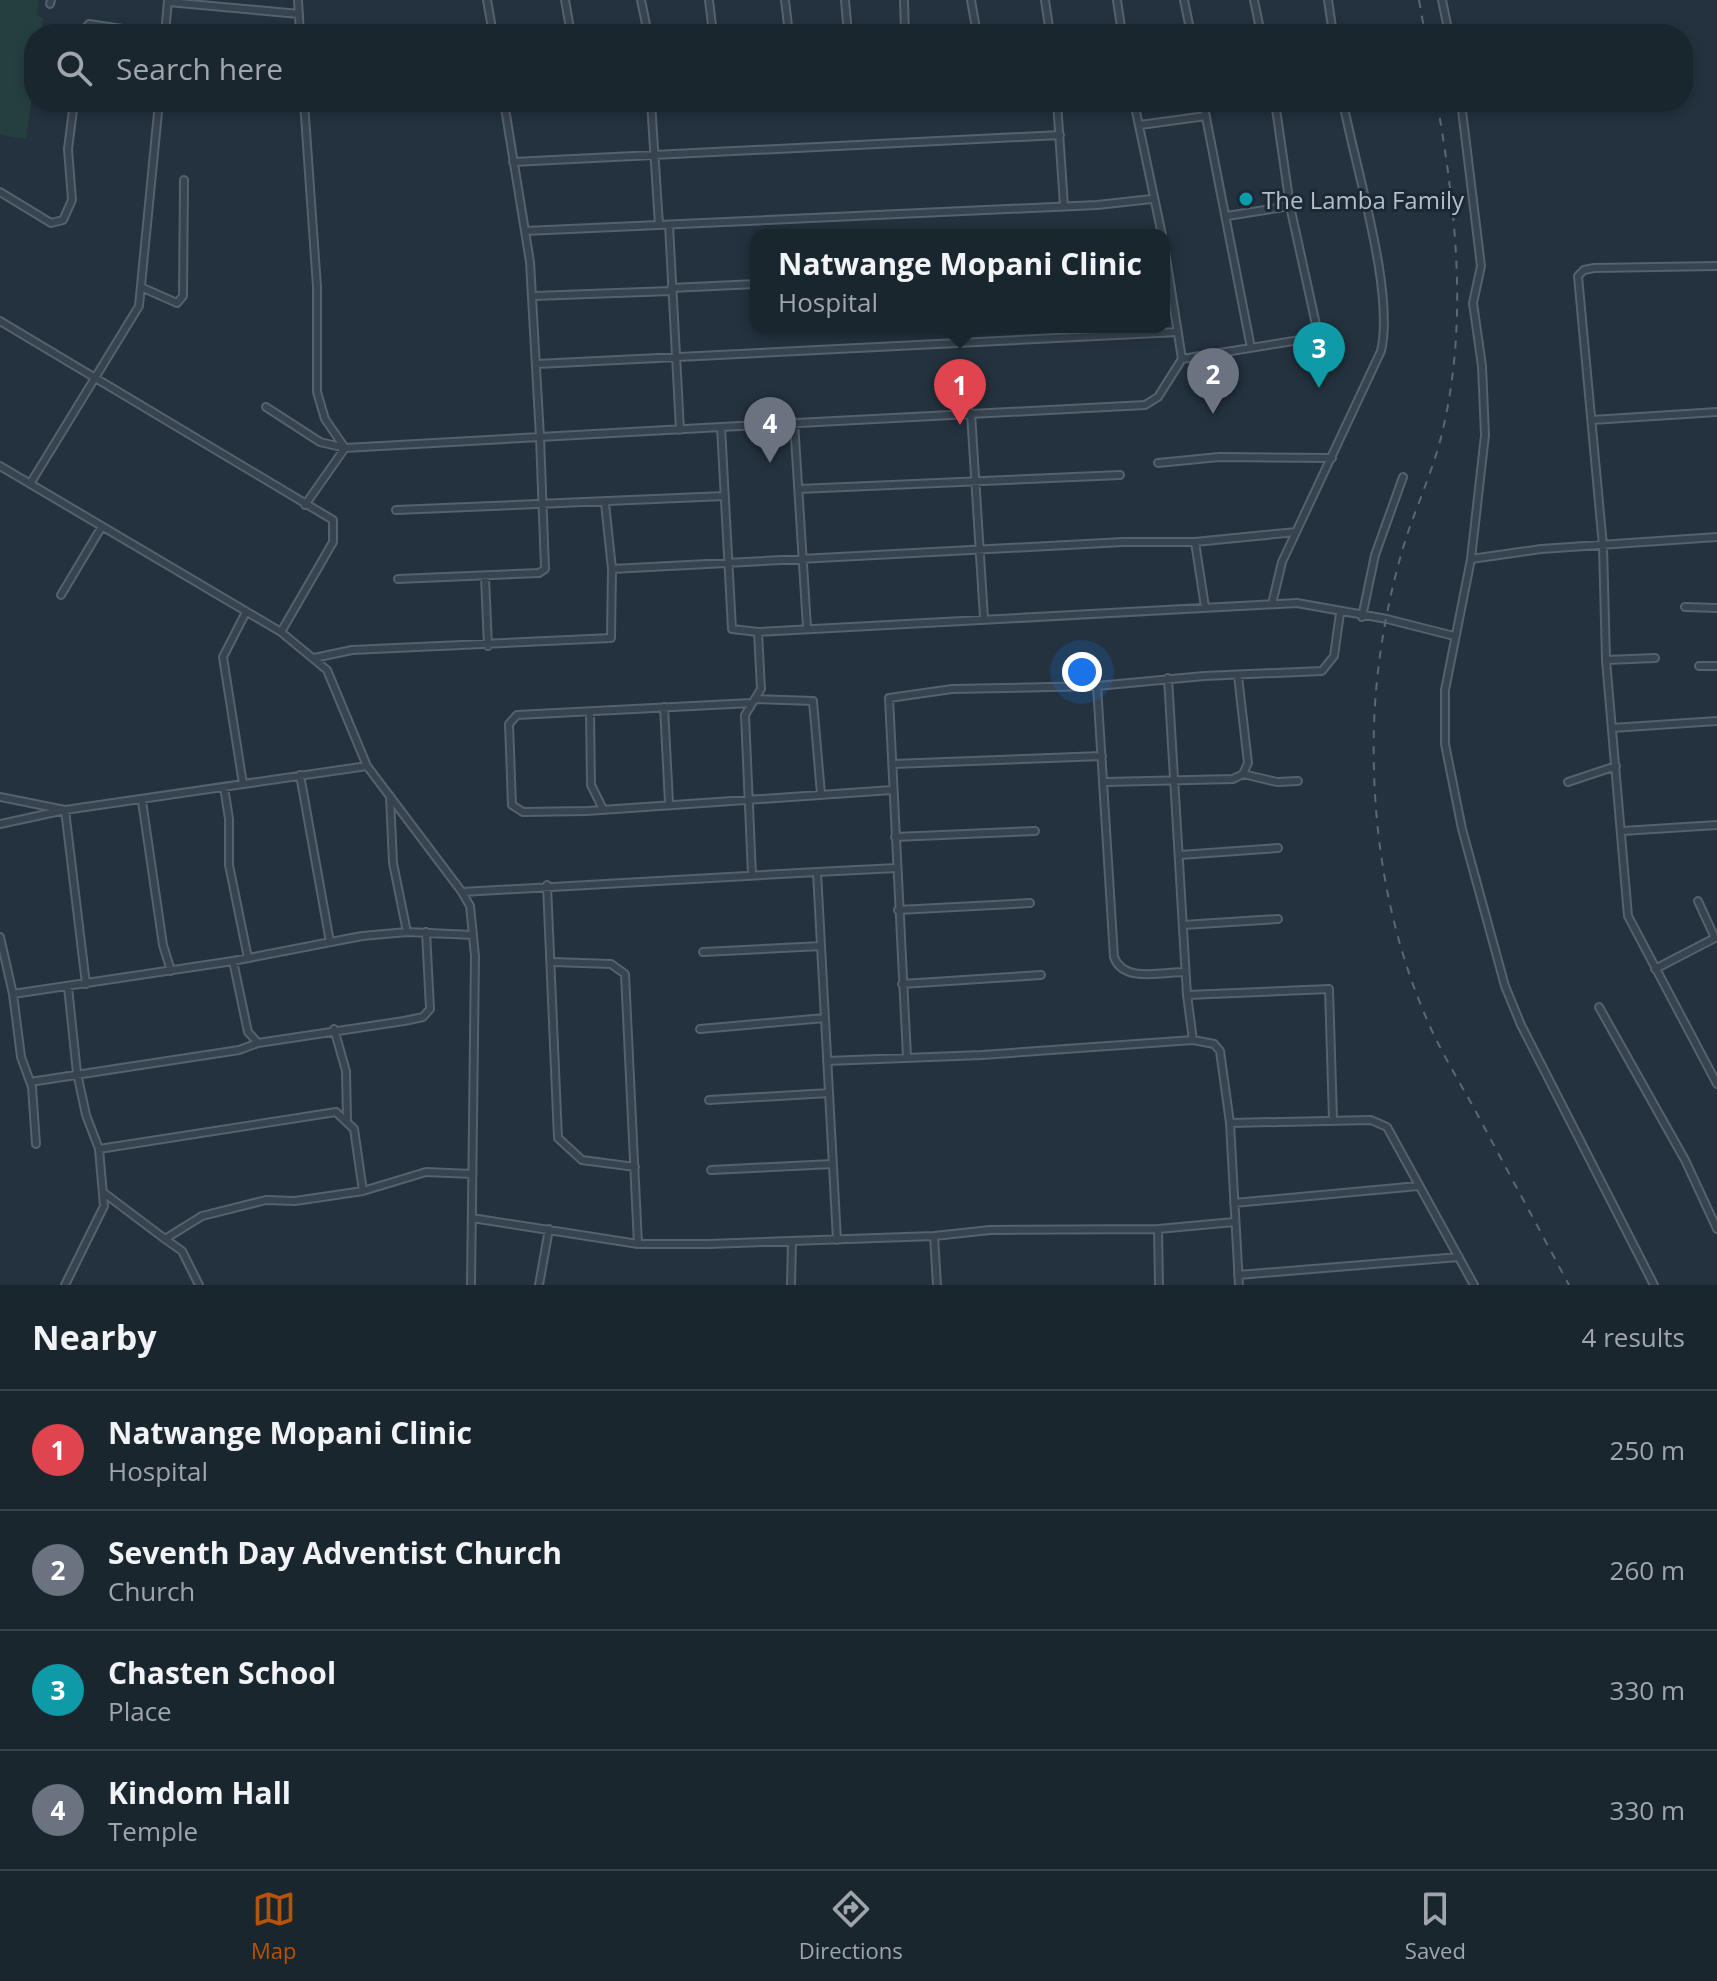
<!DOCTYPE html>
<html lang="en">
<head>
<meta charset="utf-8">
<style>
  :root { --surface:#1a262e; --page:#232e36; --text:#f1f3f6; --muted:#9fa5aa; --line:#38434a; --accent:#b45309 }
  body { margin:0; font-family:"Open Sans",sans-serif; background:var(--page); color:var(--text) }
  .you { position:absolute; left:1082px; top:672px; width:28px; height:28px; margin:-20px; border:6px solid #fff; border-radius:50%; background:#1a73e8; box-shadow:0 0 0 12px #1a73e833 }
  .badge { display:grid; place-items:center; width:52px; height:52px; border-radius:50%; background:var(--accent); color:#fff; font-size:26px; font-weight:700 }
  .pin { position:absolute; translate:-50% -66px; filter:drop-shadow(0 2px 4px #0008) }
  .pin::after { content:''; position:absolute; top:42px; width:28px; height:24px; background:inherit; clip-path:polygon(0 0,100% 0,50% 100%) }
  .popup { position:absolute; left:750px; top:229px; width:420px; height:104px; box-sizing:border-box; display:grid; place-content:center; border-radius:16px; background:var(--surface); filter:drop-shadow(0 2px 6px #0005); font-size:26px; white-space:nowrap; color:var(--muted) }
  .popup b { font-size:30px; color:var(--text) }
  .popup::after { content:''; position:absolute; left:50%; top:100%; margin-left:-16px; border:16px solid transparent; border-top-color:var(--surface) }
  .list { margin:0; padding:0; list-style:none }
  h2 { display:flex; justify-content:space-between; align-items:center; height:104px; margin:0; padding:0 32px; font-size:34px }
  h2 small { font-size:26px; font-weight:400; color:var(--muted) }
  .list li { display:grid; grid-template-columns:52px 1fr auto; gap:24px; align-items:center; box-sizing:border-box; height:120px; padding:0 32px; border-top:2px solid var(--line) }
  .list b { display:block; font-size:30px; white-space:nowrap }
  .list p { margin:0; font-size:26px; white-space:nowrap; color:var(--muted) }
  .list em { font-size:26px; font-style:normal; color:var(--muted) }
  .icon { flex:none; width:44px; height:44px; fill:none; stroke:currentColor; stroke-width:2; stroke-linecap:round; stroke-linejoin:round }
  .map { position:relative; flex:none; width:1717px; height:1285px; overflow:hidden }
  .search { position:absolute; background:var(--surface); box-shadow:0 4px 12px #0003; left:24px; right:24px; top:24px; height:88px; display:flex; align-items:center; gap:20px; box-sizing:border-box; padding:0 28px; border-radius:32px; color:var(--muted); font-size:30px }
  .sheet { height:584px; background:var(--surface) }
  nav { display:flex; justify-content:space-around; align-items:center; box-sizing:border-box; height:112px; border-top:2px solid var(--line); background:var(--surface); font-size:22px; color:var(--muted) }
  nav a { display:grid; justify-items:center; gap:4px }
  nav .on { color:var(--accent) }
  .map>svg:first-child { display:block }
  .green { fill:#253f3f }
  .lines { fill:none; stroke-linecap:round; stroke-linejoin:round }
  .street-casing { stroke:#55616c; stroke-width:10 }
  .street { stroke:#37434e; stroke-width:6 }
  .rail { stroke:#596875; stroke-width:2; stroke-dasharray:8 8; stroke-linecap:butt }
  .culture-dot { fill:#0f9aa8; stroke:#1c2833; stroke-width:3 }
  .labels { text-anchor:middle; dominant-baseline:central; stroke-width:6; stroke-linejoin:round; paint-order:stroke }
  .poi-label { font-size:24px; fill:#b3bec9; stroke:#1c2833; text-anchor:start }
</style>
</head>
<body>
<div class="map">
<svg width="1717" height="1285" viewBox="0 0 1717 1285">
  <rect width="100%" height="100%" fill="#23323e"/>
  <!-- green -->
  <path class="green" d="M0 0H39L37 16 43 18 41 34H34V82L26 139 0 135Z"/>
  <g class="lines">
    <defs>
      <path id="street" d="M298 0 300 34
        M487 0 493 34
        M565 0 571 34
        M641 0 648 34
        M709 0 713 34
        M785 0 789 34
        M845 0 848 34
        M904 0 905 34
        M971 0 977 34
        M1045 0 1050 34
        M1117 0 1122 34
        M1184 0 1191 34
        M1254 0 1261 34
        M1328 0 1333 34
        M1442 0 1449 34
        M168 2 299 14
        M50 4 51 0
        M81 34 89 24 156 34
        M165 34 168 0
        M304 102 317 287V392L325 419 345 448
        M504 102 530 262 540 437 721 427 732 629 758 632 1297 603 1387 619 1454 636
        M651 102 659 225
        M1057 102 1064 206
        M1134 102 1162 235
        M1203 102 1251 348
        M1461 102 1481 266 1473 303 1482 366 1485 435 1471 559
        M1276 105 1288 102
        M1140 125 1206 116
        M513 162 1060 135
        M0 192 51 223 63 220 72 200 68 149 74 102
        M1227 216 1290 206
        M669 225 680 430
        M525 231 1097 205 1152 199
        M1164 245 1182 359
        M1717 266 1594 268 1584 270 1578 276 1603 546 1606 660 1628 916 1717 1084
        M143 288 177 303 183 296 184 180
        M671 288 756 284
        M534 296 671 291
        M0 321 333 520V542L281 632
        M537 364 1178 332
        M266 407 320 442 345 448 540 437 545 569 539 573 398 579
        M971 413 984 618
        M1592 420 1717 412
        M794 422 807 627
        M721 427 1145 405 1158 397 1182 359 1312 338 1317 329 1290 206 1275 102
        M1158 463 1219 457 1332 458
        M0 466 281 632 327 670 367 766 462 892 470 906 475 956 471 1285
        M30 484 139 306 159 102
        M799 489 1120 475
        M305 505 345 448
        M396 510 725 496
        M1195 542 1205 607
        M612 569 1123 542H1195L1296 532
        M485 577 488 646
        M61 595 101 528
        M1272 604 1282 562 1381 351C1395 292 1355 166 1343 102
        M1685 607 1717 608
        M1362 617 1375 555 1403 477
        M314 658 352 650 611 638 612 569 605 503
        M1606 660 1655 658
        M1699 666H1717
        M1168 678 1187 995 1193 1040
        M1097 686 1114 957C1123 983 1162 972 1185 972
        M756 699 813 701 821 794
        M751 703 517 715 509 724 512 805 523 812 587 811 892 790
        M664 707 669 803
        M590 712 591 785 603 809
        M1612 728 1717 721
        M893 764 1102 756
        M1243 774 1277 782 1298 781
        M300 775 330 942
        M1105 782 1233 779 1243 774 1248 763 1238 676
        M1568 782 1616 766
        M243 784 223 657 246 612
        M224 787 229 819V865L248 958
        M390 796 393 863 407 932
        M0 797 65 810 86 984
        M142 801 163 945 171 971
        M0 824 65 810 367 766
        M1622 831 1717 825
        M895 837 1035 831
        M1180 855 1278 848
        M817 872 896 868
        M752 875 745 715 761 689 758 632
        M547 885 558 1138 582 1160 635 1167
        M462 892 817 872 837 1240
        M898 910 1030 903
        M1183 925 1278 919
        M0 937 13 994 21 1057 32 1087 36 1144
        M703 952 821 946
        M233 961 248 1032 258 1043 404 1021 423 1017 430 1009 426 932
        M552 962 611 964 625 974 638 1244
        M1655 969 1715 938 1698 901
        M902 984 1041 975
        M13 994 233 961 362 936 407 932 473 935
        M1187 995 1329 989 1333 1119
        M1599 1007 1685 1160 1717 1229
        M334 1029 346 1071 347 1119
        M700 1029 825 1018
        M907 1057 889 698 952 689 1097 686 1204 676 1322 671 1334 656 1340 613
        M827 1061 982 1055 1193 1040 1214 1044 1220 1051 1230 1123 1239 1285
        M30 1082 239 1050 258 1043
        M709 1100 829 1093
        M1230 1123 1371 1120 1387 1127 1474 1285
        M99 1149 336 1112 354 1129 363 1191
        M711 1170 832 1164
        M104 1193 165 1239 202 1216 266 1200 295 1201 363 1191 426 1172 472 1174
        M1234 1203 1418 1186
        M472 1218 638 1244H708L934 1236 990 1230 1158 1229 1234 1222
        M1158 1229 1159 1285
        M934 1236 937 1285
        M165 1239 182 1251 199 1285
        M1238 1275 1459 1257
        M65 1285 104 1206 99 1149 86 1115 77 1073 68 987
        M539 1285 549 1229
        M791 1285 792 1242
        M1654 1285 1521 1025 1505 986 1462 829 1445 744V690L1471 559 1541 549 1717 537"/>
    </defs>
    <!-- street casing -->
    <use href="#street" class="street-casing"/>
    <!-- street -->
    <use href="#street" class="street"/>
    <!-- rail -->
    <path class="rail" d="M1419 0 1425 34
      M1437 102C1456 210 1468 321 1443 429 1435 465 1419 500 1407 535 1388 595 1376 662 1374 725 1371 826 1387 929 1428 1022 1441 1052 1459 1081 1475 1110 1506 1168 1538 1227 1569 1285"/>
  </g>
  <!-- markers -->
  <circle class="culture-dot" cx="1246" cy="199" r="8"/>
  <g class="labels">
    <!-- poi labels -->
    <g class="poi-label">
      <text x="1262" y="199">The Lamba Family</text>
    </g>
  </g>
</svg>
<div class="you"></div>
<div class="pin badge" style="left:960px;top:425px;background:#e0444e">1</div>
<div class="popup"><b>Natwange Mopani Clinic</b>Hospital</div>
<div class="pin badge" style="left:1213px;top:414px;background:#6b7280">2</div>
<div class="pin badge" style="left:1319px;top:388px;background:#0f9aa8">3</div>
<div class="pin badge" style="left:770px;top:463px;background:#6b7280">4</div>
<div class="search"><svg class="icon" aria-label="search" viewBox="0 0 24 24"><circle cx="10" cy="10" r="6"/><path d="M15 15l6 6"/></svg>Search here</div>
</div>
<section class="sheet">
<h2>Nearby<small>4 results</small></h2>
<ul class="list">
<li><span class="badge" style="background:#e0444e">1</span><div><b>Natwange Mopani Clinic</b><p>Hospital</p></div><em>250 m</em></li>
<li><span class="badge" style="background:#6b7280">2</span><div><b>Seventh Day Adventist Church</b><p>Church</p></div><em>260 m</em></li>
<li><span class="badge" style="background:#0f9aa8">3</span><div><b>Chasten School</b><p>Place</p></div><em>330 m</em></li>
<li><span class="badge" style="background:#6b7280">4</span><div><b>Kindom Hall</b><p>Temple</p></div><em>330 m</em></li>
</ul>
</section>
<nav>
<a class="on"><svg class="icon" aria-label="map" viewBox="0 0 24 24"><path d="M3 6l6-2 6 2 6-2v14l-6 2-6-2-6 2zM9 4v14M15 6v14"/></svg>Map</a>
<a><svg class="icon" aria-label="directions" viewBox="0 0 24 24"><path d="M12 3l9 9-9 9-9-9zM9 14v-3h6M13 9l2 2-2 2"/></svg>Directions</a>
<a><svg class="icon" aria-label="saved" viewBox="0 0 24 24"><path d="M7 4h10v16l-5-4-5 4z"/></svg>Saved</a>
</nav>
</body>
</html>
